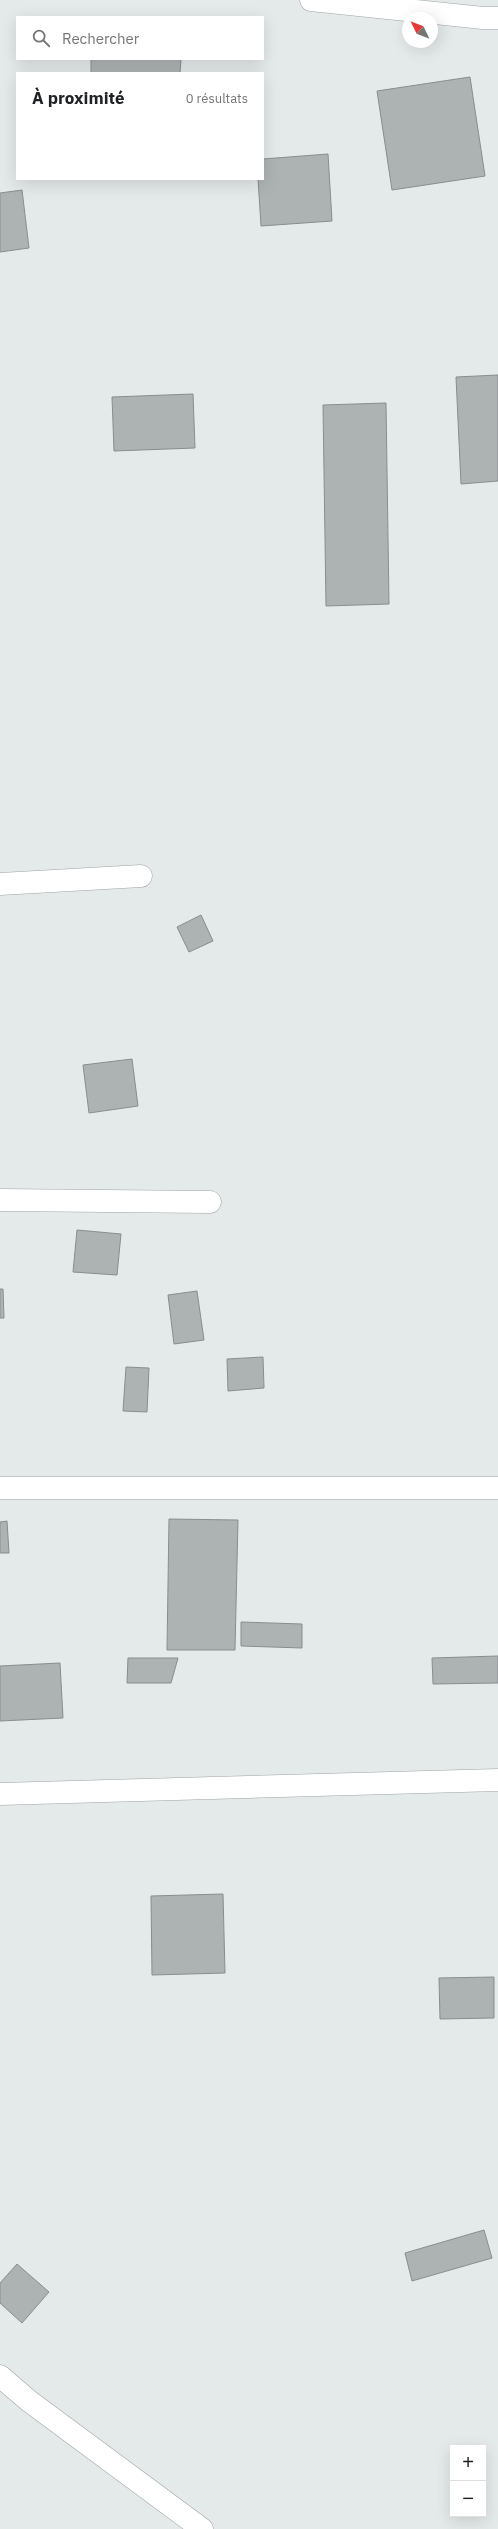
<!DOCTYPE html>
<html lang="fr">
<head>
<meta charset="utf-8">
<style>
  :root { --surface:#fff; --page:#f2f2f2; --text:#202124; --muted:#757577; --line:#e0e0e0 }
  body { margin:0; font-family:"IBM Plex Sans",sans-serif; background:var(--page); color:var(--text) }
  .controls { position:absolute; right:12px; bottom:12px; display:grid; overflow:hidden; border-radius:0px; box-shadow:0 4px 16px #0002 }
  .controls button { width:36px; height:36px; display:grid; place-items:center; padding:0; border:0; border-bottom:1px solid var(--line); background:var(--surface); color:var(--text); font:20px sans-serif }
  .compass { position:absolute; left:402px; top:12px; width:36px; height:36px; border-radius:50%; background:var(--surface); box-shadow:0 4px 16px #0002; rotate:313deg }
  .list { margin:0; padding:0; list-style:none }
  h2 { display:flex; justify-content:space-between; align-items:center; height:52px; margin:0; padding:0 16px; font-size:17px }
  h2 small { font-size:13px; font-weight:400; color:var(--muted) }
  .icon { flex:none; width:22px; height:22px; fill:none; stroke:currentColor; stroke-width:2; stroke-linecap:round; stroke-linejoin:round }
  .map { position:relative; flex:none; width:498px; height:2529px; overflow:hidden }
  .search { position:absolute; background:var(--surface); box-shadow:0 4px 16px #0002; left:16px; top:16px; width:248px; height:44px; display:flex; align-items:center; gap:10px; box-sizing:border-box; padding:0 14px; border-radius:0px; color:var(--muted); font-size:15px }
  .panel { position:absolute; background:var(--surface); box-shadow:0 4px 16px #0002; left:16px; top:72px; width:248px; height:108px; border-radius:0px }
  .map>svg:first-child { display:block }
  .building { fill:#adb2b3; stroke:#898d8f }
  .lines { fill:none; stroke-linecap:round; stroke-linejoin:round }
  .minor-casing { stroke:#9fa4a5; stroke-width:23 }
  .minor { stroke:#fff; stroke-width:22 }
</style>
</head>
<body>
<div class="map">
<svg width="498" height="2529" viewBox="0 0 498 2529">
  <rect width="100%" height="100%" fill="#e4e9ea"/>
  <!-- building -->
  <path class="building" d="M91 59H181L180 73H91Z
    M470 77 485 176 392 190 377 91Z
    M328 154 332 221 261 226 258 179H263V159Z
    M22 190 29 248 0 252V193Z
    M498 375V481L461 484 456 377Z
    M193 394 195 448 114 451 112 397Z
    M386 403 389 604 326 606 323 405Z
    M201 915 213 941 189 952 177 927Z
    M132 1059 138 1106 89 1113 83 1065Z
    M77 1230 121 1234 117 1275 73 1272Z
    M0 1289H3L4 1318H0Z
    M197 1291 204 1340 174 1344 168 1295Z
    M263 1357 264 1388 228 1391 227 1359Z
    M126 1367 149 1368 147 1412 123 1411Z
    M169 1519 238 1520 235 1650H167Z
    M7 1521 9 1553H0V1522Z
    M241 1622 302 1624V1648L241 1646Z
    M498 1656V1683L433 1684 432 1658Z
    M128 1658H178L171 1683H127Z
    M60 1663 63 1718 0 1721V1666Z
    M223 1894 225 1973 152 1975 151 1896Z
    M494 1977V2018L440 2019 439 1978Z
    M484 2230 492 2258 412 2281 405 2253Z
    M17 2264 49 2292 22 2323 0 2303V2283Z"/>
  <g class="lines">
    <defs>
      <path id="minor" d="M311 0 483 18H498
        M0 884 141 876
        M0 1200 210 1202
        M0 1488H498
        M0 1794 498 1780
        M0 2376 29 2401 202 2529"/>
    </defs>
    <!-- minor casing -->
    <use href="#minor" class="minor-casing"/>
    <!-- minor -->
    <use href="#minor" class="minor"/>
  </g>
</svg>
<div class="controls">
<button>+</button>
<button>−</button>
</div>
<svg class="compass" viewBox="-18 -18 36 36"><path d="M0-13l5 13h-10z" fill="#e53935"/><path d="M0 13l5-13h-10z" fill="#757577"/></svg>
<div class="search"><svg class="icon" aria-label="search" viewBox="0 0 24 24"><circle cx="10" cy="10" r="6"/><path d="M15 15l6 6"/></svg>Rechercher</div>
<section class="panel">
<h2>À proximité<small>0 résultats</small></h2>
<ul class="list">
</ul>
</section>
</div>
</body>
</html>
